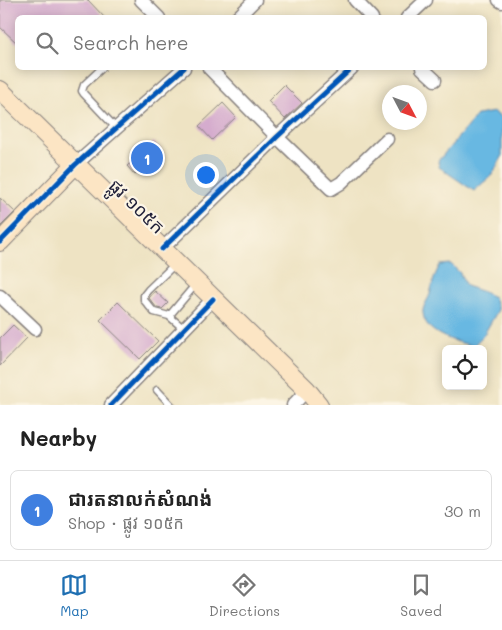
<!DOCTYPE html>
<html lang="en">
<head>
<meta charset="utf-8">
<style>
  :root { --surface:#fff; --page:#f6f6f6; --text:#222; --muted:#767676; --line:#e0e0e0; --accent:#1f6fb2 }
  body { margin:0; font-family:Mali,"Noto Sans Khmer",sans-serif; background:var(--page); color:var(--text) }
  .controls { position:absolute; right:15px; bottom:15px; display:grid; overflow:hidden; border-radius:8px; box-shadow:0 2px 12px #0003 }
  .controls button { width:45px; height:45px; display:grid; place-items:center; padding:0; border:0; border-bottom:1px solid var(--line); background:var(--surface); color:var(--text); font:25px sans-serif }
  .compass { position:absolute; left:382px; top:85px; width:45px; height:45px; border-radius:50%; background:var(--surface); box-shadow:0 2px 12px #0003; rotate:131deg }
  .you { position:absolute; left:205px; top:174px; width:18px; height:18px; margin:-12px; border:4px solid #fff; border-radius:50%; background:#1a73e8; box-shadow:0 0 0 8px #1a73e833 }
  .badge { display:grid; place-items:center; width:32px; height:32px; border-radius:50%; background:var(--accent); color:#fff; font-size:16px; font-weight:700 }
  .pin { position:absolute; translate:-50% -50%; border:2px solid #fff; box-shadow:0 1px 5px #0006 }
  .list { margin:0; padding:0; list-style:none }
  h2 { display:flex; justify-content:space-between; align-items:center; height:65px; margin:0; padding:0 20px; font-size:21px }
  h2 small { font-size:16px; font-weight:400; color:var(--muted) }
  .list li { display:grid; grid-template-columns:32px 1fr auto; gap:15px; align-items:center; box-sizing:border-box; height:80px; margin:0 10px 10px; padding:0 10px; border:1px solid var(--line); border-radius:8px }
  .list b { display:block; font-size:19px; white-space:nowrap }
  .list p { margin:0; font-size:16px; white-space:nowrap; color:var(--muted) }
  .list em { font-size:16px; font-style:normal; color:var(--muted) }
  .icon { flex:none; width:28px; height:28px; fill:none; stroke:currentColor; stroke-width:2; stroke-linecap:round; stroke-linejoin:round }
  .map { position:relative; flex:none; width:502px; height:405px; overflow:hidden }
  .search { position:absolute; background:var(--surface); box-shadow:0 2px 12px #0003; left:15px; right:15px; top:15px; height:55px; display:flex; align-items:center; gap:12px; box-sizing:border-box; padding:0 18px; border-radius:8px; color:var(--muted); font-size:19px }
  .sheet { height:155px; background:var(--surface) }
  nav { display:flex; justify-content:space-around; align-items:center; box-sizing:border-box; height:70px; border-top:1px solid var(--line); background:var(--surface); font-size:14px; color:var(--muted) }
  nav a { display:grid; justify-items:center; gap:2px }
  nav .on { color:var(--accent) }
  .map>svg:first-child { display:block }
  .water { fill:#67b8e2; stroke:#446d8e }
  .building { fill:#d5acce }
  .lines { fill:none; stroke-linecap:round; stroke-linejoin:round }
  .lane-casing { stroke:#88827f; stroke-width:9 }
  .street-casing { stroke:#88827f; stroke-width:15 }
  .secondary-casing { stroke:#88827f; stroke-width:20 }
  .lane { stroke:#fff; stroke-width:6 }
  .street { stroke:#fff; stroke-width:12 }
  .secondary { stroke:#fce5c4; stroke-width:18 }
  .cycleway-casing { stroke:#fcf5e5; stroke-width:8 }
  .cycleway { stroke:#0057b8; stroke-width:5 }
  .labels { text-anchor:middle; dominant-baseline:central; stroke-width:4.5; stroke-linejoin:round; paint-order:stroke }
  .street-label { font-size:18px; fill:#22223b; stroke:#fcf5e5 }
</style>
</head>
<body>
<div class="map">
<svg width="502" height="405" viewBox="0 0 502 405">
  <rect width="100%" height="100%" fill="#fcf5e5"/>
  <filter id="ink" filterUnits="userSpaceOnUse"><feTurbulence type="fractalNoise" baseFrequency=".02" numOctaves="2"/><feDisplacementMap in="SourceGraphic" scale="10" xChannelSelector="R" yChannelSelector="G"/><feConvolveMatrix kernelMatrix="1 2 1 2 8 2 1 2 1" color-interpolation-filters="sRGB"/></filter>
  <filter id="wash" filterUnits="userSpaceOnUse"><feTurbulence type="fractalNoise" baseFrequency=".0096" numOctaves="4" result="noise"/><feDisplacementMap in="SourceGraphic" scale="20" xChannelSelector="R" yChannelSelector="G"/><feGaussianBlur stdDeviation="1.12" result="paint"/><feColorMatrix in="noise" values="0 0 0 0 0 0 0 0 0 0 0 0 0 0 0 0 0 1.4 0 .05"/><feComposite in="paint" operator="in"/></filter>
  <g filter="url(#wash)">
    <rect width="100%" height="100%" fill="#eee3c3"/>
    <!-- water -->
    <path class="water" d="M494 112 502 118V157L492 175 474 191 439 167 438 161 477 115Z
      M451 264 460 273 466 286 481 291 494 297 498 310 483 336 473 346C455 341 425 335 423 313 422 307 428 300 430 294 433 282 434 276 440 265Z"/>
    <g id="blocks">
      <!-- building -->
      <path class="building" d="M0 0H88L105 18H18V44L0 27Z
        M284 85 302 103 285 119 268 101Z
        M223 103 236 117 212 140 199 126Z
        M154 142 162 151 135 175 127 166Z
        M0 198 15 212 0 227Z
        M155 291 168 303 162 309 157 308 149 298Z
        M118 302 158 341 140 359 100 320Z
        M13 325 27 338 0 366V338Z"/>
    </g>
  </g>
  <g filter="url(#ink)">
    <use href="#blocks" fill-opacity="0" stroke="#88827f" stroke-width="1"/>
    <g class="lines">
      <defs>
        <path id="lane" d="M102 68 84 85 82 91 84 94 116 128
          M176 263 148 290 144 295V300L154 312 169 316 184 329
          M169 316 196 284
          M157 390 171 405"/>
        <path id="street" d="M141 0 159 18
          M355 0 372 18
          M499 0 502 2
          M237 18 255 0
          M407 18 426 0
          M209 68 277 137 331 189 341 183 387 139
          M422 68 435 80
          M75 165 184 68
          M162 249 277 137 352 68
          M0 296 35 329
          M111 405 213 299
          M293 405 307 390"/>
        <path id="secondary" d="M0 90 307 390 319 405
          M0 242 75 165"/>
      </defs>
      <!-- lane casing -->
      <use href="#lane" class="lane-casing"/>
      <!-- street casing -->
      <use href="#street" class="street-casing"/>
      <!-- secondary casing -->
      <use href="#secondary" class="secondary-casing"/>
      <!-- lane -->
      <use href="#lane" class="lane"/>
      <!-- street -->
      <use href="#street" class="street"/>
      <!-- secondary -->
      <use href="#secondary" class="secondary"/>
      <defs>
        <path id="cycleway" d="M0 242 75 165 184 68
          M162 249 277 137 352 68
          M111 405 213 299"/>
      </defs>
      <!-- cycleway casing -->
      <use href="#cycleway" class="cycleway-casing"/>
      <!-- cycleway -->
      <use href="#cycleway" class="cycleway"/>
    </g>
  </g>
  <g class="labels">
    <!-- street labels -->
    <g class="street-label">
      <text transform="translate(137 206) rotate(44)">ផ្លូវ ១០៥ក</text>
    </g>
  </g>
</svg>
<div class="controls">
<button><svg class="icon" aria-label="locate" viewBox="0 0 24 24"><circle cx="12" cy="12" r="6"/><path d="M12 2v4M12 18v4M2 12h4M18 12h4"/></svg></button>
</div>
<svg class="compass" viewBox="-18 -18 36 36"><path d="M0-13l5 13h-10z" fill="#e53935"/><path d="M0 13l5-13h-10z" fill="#767676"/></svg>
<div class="you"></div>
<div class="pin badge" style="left:147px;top:158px;background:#3f7fe0">1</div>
<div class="search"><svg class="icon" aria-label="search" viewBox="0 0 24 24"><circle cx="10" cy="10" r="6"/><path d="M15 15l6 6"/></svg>Search here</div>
</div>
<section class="sheet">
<h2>Nearby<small></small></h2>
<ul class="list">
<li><span class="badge" style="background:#3f7fe0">1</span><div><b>ជារតនាលក់សំណង់</b><p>Shop · ផ្លូវ ១០៥ក</p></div><em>30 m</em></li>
</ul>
</section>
<nav>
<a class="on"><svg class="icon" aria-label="map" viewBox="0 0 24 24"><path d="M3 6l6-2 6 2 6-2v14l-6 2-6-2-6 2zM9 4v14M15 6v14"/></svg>Map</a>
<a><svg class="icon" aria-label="directions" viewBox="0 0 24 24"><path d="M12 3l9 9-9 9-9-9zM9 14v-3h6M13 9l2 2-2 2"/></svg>Directions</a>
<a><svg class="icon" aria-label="saved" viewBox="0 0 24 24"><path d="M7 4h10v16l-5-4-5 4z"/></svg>Saved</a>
</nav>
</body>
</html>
